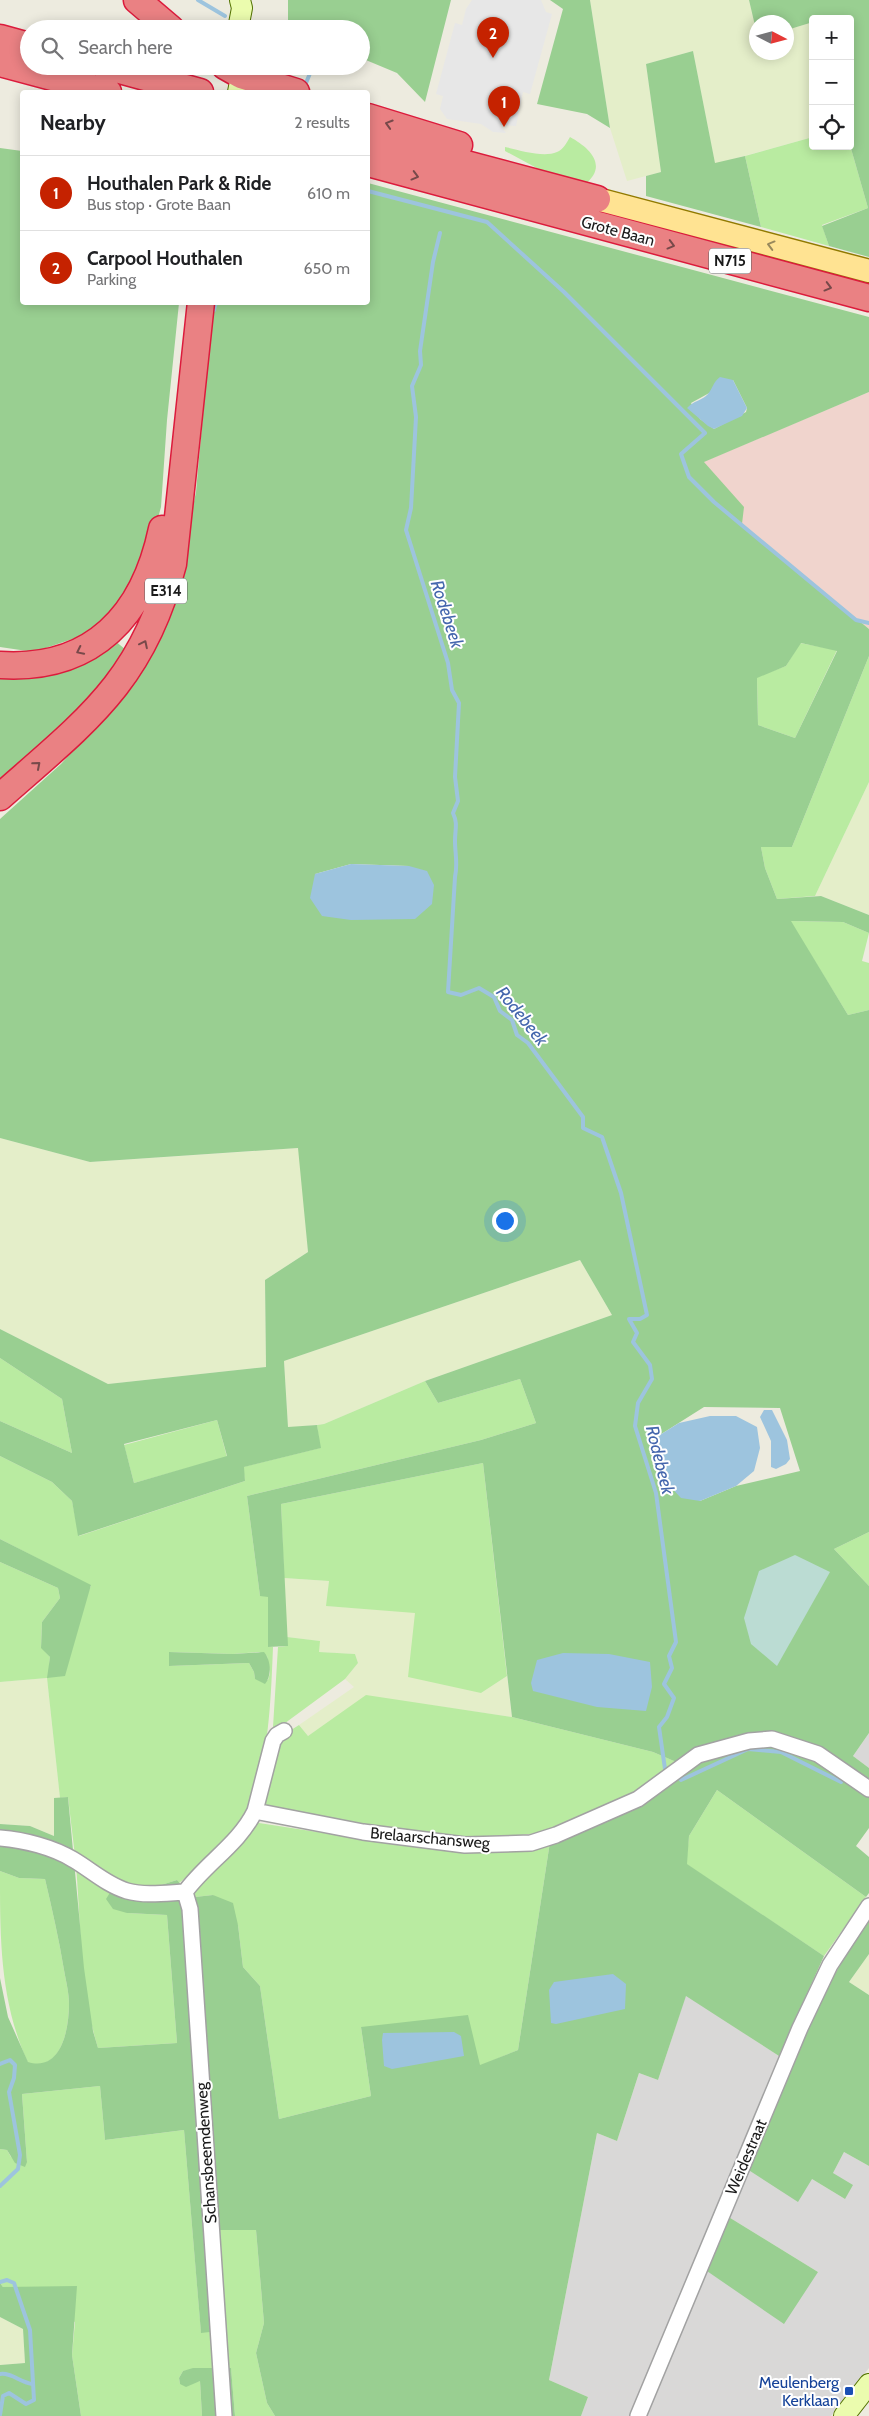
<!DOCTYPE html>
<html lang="en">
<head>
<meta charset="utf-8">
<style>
  :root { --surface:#fff; --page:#f2f2f2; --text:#202124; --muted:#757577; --line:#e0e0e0; --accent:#c52200 }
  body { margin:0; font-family:Cabin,sans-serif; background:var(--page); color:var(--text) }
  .controls { position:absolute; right:15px; top:15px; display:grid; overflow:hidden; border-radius:5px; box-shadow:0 2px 12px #0003 }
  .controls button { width:45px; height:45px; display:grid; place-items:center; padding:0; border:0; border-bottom:1px solid var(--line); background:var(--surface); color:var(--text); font:25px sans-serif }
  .compass { position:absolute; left:749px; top:15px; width:45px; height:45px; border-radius:50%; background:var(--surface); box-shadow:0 2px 12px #0003; rotate:96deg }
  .you { position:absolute; left:504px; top:1220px; width:18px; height:18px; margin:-12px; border:4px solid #fff; border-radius:50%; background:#1a73e8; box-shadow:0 0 0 8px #1a73e833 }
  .badge { display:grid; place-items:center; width:32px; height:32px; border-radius:50%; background:var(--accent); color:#fff; font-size:16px; font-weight:700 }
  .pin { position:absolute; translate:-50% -41px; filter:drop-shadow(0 1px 2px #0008) }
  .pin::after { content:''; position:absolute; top:26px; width:18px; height:15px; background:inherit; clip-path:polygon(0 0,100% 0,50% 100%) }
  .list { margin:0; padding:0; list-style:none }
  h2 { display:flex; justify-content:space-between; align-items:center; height:65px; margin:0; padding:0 20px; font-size:21px }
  h2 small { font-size:16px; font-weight:400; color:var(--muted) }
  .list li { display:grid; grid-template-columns:32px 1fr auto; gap:15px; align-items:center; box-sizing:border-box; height:75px; padding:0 20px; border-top:1px solid var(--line) }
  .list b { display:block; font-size:19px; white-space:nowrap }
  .list p { margin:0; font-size:16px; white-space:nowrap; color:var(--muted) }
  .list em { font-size:16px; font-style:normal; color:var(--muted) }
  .icon { flex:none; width:28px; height:28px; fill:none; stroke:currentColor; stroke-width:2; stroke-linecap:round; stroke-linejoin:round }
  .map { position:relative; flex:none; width:869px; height:2416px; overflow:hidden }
  .search { position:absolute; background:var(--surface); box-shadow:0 2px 12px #0003; left:20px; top:20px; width:350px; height:55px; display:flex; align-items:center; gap:12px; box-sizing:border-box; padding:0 18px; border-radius:28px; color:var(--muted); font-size:19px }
  .panel { position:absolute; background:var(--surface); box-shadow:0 2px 12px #0003; left:20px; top:90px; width:350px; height:215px; border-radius:5px }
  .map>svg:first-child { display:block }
  .residential { fill:#d9d8d7 }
  .commercial { fill:#f0d4cd }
  .farmland { fill:#e4eec9 }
  .grass { fill:#b9eba1; fill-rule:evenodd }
  .forest { fill:#99cf91; fill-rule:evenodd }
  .wetland { fill:#bbdcd3 }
  .parking { fill:#e7e7e7 }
  .water { fill:#9dc4de }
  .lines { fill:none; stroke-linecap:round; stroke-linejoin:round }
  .stream { stroke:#9dc4de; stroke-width:4 }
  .street-casing { stroke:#a2a2a2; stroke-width:18 }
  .secondary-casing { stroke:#537300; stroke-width:22 }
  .primary-casing { stroke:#917a00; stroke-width:25 }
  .highway-casing { stroke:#dc1b3c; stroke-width:29 }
  .street { stroke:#fff; stroke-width:15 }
  .secondary { stroke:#ebfcae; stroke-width:20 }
  .primary { stroke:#ffe392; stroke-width:22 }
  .highway { stroke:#ea8183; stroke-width:26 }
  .oneway { stroke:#78494a }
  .oneway2 { stroke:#98895c }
  .transit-dot { fill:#1a4fb4; stroke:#fff; stroke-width:2 }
  .labels { text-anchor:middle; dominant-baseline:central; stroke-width:4; stroke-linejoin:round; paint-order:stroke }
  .shield { fill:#fff; stroke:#5f5f5f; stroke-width:1 }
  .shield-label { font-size:15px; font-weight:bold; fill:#1b1b1b }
  .street-label { font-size:16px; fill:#1b1b1b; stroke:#fff }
  .transit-label { font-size:16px; fill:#164399; stroke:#fff; text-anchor:end }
  .water-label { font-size:18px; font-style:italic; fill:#4466ad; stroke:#fff }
</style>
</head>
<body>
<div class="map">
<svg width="869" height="2416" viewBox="0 0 869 2416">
  <rect width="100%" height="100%" fill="#edebdf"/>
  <!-- residential -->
  <path class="residential" d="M869 1733V1768L853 1756Z
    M686 1995 779 2056 633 2416H581L588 2397 549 2380 597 2133 617 2141 639 2073 658 2080Z
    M844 2152 869 2166V2368L831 2416H643L704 2269 818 2272 727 2216 747 2169 812 2179 845 2199 833 2173Z"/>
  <!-- commercial -->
  <path class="commercial" d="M869 392V629L742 524 703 462Z"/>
  <!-- farmland -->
  <path class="farmland" d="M590 0H749L756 30V52H786L787 30 813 22V137L715 164 693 51 646 64 661 172 627 181 610 128Z
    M869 782V915L821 896H815Z
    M0 1138 90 1162 299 1148 308 1252 265 1280 266 1367 108 1384 0 1329Z
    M580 1260 612 1315 425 1381 324 1424 288 1428 284 1361Z
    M284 1578 329 1581 327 1606 415 1612 481 1693 507 1676 512 1717 367 1696 308 1736 299 1725 354 1687 345 1679 358 1663 355 1654 318 1652 319 1641 287 1637Z
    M47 1678 60 1798 54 1799V1836L30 1826 0 1824V1682Z
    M869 1954V1995L849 1982Z
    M0 2317 23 2329 25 2363 0 2365Z"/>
  <!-- grass -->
  <path class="grass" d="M570 137C590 148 609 166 584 185L570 186 505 151V147C520 150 543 158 557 152 563 150 567 142 570 137Z
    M813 137V146L850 145 868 208 822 225 829 246 761 227 745 156Z
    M800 643 837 650 795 738 758 725 757 677 786 666Z
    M869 656V782L815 896 777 899 765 868 761 847H792Z
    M790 921 843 922 869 933 862 961 869 963V1010L848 1015Z
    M0 1358 62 1399 72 1453 0 1421Z
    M520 1379 536 1423 481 1440 247 1496 260 1596H268V1647H273C271 1695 269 1782 241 1821 224 1845 201 1865 179 1883L177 1880 145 1890 118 1880 75 1856 68 1797 60 1798 47 1678 0 1682V1562L58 1588 60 1598 42 1622 41 1647 50 1657 49 1667 91 1586 0 1539V1456L52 1482 72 1501 79 1536 245 1481 243 1467 320 1448 317 1425 324 1424 425 1381 438 1403ZM169 1652 233 1654 259 1652 267 1656 270 1673 268 1680 255 1679 254 1672 249 1663 169 1666Z
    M217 1420 227 1457 134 1483 124 1445Z
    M483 1463 507 1676 481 1693 408 1677 415 1613 326 1606 329 1581 284 1578 281 1504Z
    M869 1532V1586L834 1549Z
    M287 1637 320 1641 319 1652 355 1654 358 1663 345 1679 277 1729 273 1727 278 1647 287 1646Z
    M366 1695 512 1717 653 1752 679 1763C641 1790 599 1814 555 1829 539 1834 522 1835 506 1836 424 1843 341 1823 261 1809L277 1739 299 1725 308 1736Z
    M717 1790 866 1897 824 1956 686 1864 689 1836Z
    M259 1823 408 1846 478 1851 514 1852 550 1842 518 2050 480 2066 361 2027 371 2096 279 2119 260 1986 243 1967 238 1925 213 1895 195 1897 189 1894 253 1825Z
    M76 1865 113 1888 127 1913 167 1915 177 2043 98 2048C80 1990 81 1926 76 1865Z
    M0 1871 19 1878 45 1879C52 1909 59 1939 64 1970 66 1981 69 1993 69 2004 69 2030 61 2072 28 2063 0 2001 0 1940 0 1871Z
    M100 2086 105 2140 184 2130 201 2332H212L215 2368 183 2371 179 2378 180 2384 200 2381 202 2416H81L72 2355 75 2322 3 2287 0 2283V2149L7 2150 11 2157 27 2162 22 2094Z
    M217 2229 256 2230 264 2323 256 2353 267 2403 275 2416H235L231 2369 223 2368Z"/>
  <!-- forest -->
  <path class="forest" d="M288 0H451L425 102 397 73 361 58V29H297L288 25Z
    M550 0H590L610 128 587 114 537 104 563 9Z
    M749 0H869V257L829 246 822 226 868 208 850 145V19H813V22L787 30 786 22H756V30Z
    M693 51 715 163 745 156 761 227 646 196V176L661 172 646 64Z
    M0 148 22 151V302L179 303 167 420 161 507 146 562 120 607 87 634 34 652 0 647Z
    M368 183 869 317V392L704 462 744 507 742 524 869 629V656L792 847H761L765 868 777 899 821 896 869 915V933L843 922 791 921 848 1015 869 1010V1532L834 1549 869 1586V1733L853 1756 869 1768V1828L856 1846 869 1857V1893L866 1897 717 1790 689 1836 687 1864 824 1956 779 2056 686 1996 658 2080 639 2073 617 2141 597 2133 549 2380 588 2397 581 2416H275L267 2403 256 2353 264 2323 256 2230H217L227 2330 201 2333 184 2130 105 2140 100 2086 22 2094 27 2162 25 2167 15 2163 7 2150 0 2149V1978L8 2017 28 2062C61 2072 69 2030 69 2004 69 1993 66 1981 64 1970 59 1939 52 1909 45 1879L19 1878 0 1871V1824L30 1826 54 1836V1798L68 1797 84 1968 93 2031 98 2048 177 2043 167 1915 127 1913 113 1909 106 1899 118 1880 145 1890 177 1880 189 1894 195 1897 213 1895 233 1903 238 1925 243 1967 260 1986 279 2119 371 2096 361 2027 468 2015 480 2065 518 2050 550 1842 688 1767 653 1752 512 1717 483 1463 281 1504 288 1646 268 1647V1597L260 1596 247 1496 481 1440 536 1423 520 1379 438 1403 425 1381 612 1315 580 1260 284 1361 288 1427 317 1425 321 1448 244 1467 245 1481 78 1536 72 1501 52 1482 0 1456V1421L72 1453 62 1399 0 1358V1329L108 1384 266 1367 265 1280 308 1252 298 1148 90 1162 0 1138V819L61 764 130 688 172 608 196 492 213 303 368 302ZM733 380 747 408 746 412 714 429 700 419 691 403ZM801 643 837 651 795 738 758 725 757 678 786 666ZM351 864 409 866 315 874ZM704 1407 780 1408 800 1471 736 1486 700 1501 654 1461 655 1438ZM217 1420 227 1456 134 1483 124 1444Z
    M114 640 126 650 78 713 0 785V672Z
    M0 1539 91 1585 65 1676 47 1678 50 1657 41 1648 42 1622 60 1598 58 1588 0 1562Z
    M169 1652 233 1654 264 1652C271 1660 272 1676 265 1684L255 1679 254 1672 249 1663 169 1666Z
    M869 1920V1954L849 1982 869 1995V2166L844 2152 833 2173 853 2185 845 2199 812 2179 798 2202 747 2169C783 2084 815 1996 869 1920Z
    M727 2216 818 2272 784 2324 704 2269Z
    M0 2283 3 2287 77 2286 72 2355 81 2416H0V2365L25 2363 23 2329 0 2317Z
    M193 2368H231L235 2416H202L200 2381 186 2387 180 2384 179 2378 183 2371Z"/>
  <!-- wetland -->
  <path class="wetland" d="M795 1555 830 1572 777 1666 751 1644 744 1618 759 1571Z"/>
  <!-- parking -->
  <path class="parking" d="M472 0H541L546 12 552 14 530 94 523 92 516 126 500 125 506 133 493 132 481 124 447 119 440 109 443 96 436 94 455 23 462 25 466 9Z"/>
  <!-- water -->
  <path class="water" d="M720 377 733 380 747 408 742 416 714 429 708 426 687 408C693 401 703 400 708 394 713 388 713 382 720 377Z
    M351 864 409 866 427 871 434 885 432 904 415 919 351 920 322 916 310 898 315 874Z
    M764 1410H772L787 1440 790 1459 786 1464 776 1469 771 1467V1441L760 1417Z
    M710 1416H736L757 1427 760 1448 754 1471 736 1486 700 1501 681 1498 667 1483 654 1461 655 1438 679 1423Z
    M563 1653 609 1654 650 1662 652 1687 646 1711 597 1707 533 1691 531 1683 537 1660Z
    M613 1974 626 1984 625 2009 556 2024 551 2023 549 1990 554 1982Z
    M454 2032 461 2036 464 2056 392 2069 384 2066 382 2040 383 2033Z"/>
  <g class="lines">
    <!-- stream -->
    <path class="stream" d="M198 0 225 16
      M306 83 313 66
      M368 191 487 222 564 292 705 433 681 454 689 477 714 502 856 620 869 623
      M440 233 433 262 420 351 421 365 412 386 416 417 411 508 406 530 448 663 452 690 459 703 455 777 458 801 453 813C458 824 455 829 455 841 455 854 458 863 455 877L448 992 461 995 479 988 494 997 500 1011 512 1020 517 1035 528 1043 583 1117V1128L602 1137 621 1193 647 1315 640 1319H629L637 1333 633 1342 650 1365 652 1379 638 1403 635 1426 656 1493 676 1642 669 1656 672 1668 664 1684 674 1698 667 1717 659 1727 665 1769
      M214 310 216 302
      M681 1780 748 1749 781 1752 841 1782
      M0 2064 10 2060 15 2065 14 2078 9 2092 20 2155 18 2169 0 2186
      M0 2282 7 2280 14 2283 30 2330 34 2400 26 2404 9 2393 3 2396 0 2415
      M0 2374C11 2372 21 2383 33 2384"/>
    <defs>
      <path id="street" d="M255 1811 363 1832 465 1845 531 1843 556 1835 638 1799 698 1755 749 1741 772 1739 818 1754 869 1789
        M0 1838C24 1840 53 1847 74 1860 91 1870 107 1885 127 1891 145 1896 166 1893 185 1892
        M185 1892 190 1909 224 2416
        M185 1892C206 1863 239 1844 255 1811L273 1741 277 1735 284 1731
        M638 2416 800 2028 830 1965 869 1906"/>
      <path id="secondary" d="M238 29 242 8 240 0
        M238 92 243 66
        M844 2416 869 2384"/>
      <path id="primary" d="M597 199 869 271"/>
      <path id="highway" d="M137 0 171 29
        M0 38 29 46
        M0 63 108 92
        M105 66 200 92
        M225 66 241 75 296 92
        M368 117 459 145
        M368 138 597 199
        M368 163 869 298
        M0 665C93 671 144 615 162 529
        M0 797C86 721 143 681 173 564L201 302"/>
    </defs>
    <!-- street casing -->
    <use href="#street" class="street-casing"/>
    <!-- secondary casing -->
    <use href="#secondary" class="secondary-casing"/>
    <!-- primary casing -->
    <use href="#primary" class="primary-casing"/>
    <!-- highway casing -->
    <use href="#highway" class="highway-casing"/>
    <!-- street -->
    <use href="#street" class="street"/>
    <!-- secondary -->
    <use href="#secondary" class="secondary"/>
    <!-- primary -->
    <use href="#primary" class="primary"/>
    <!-- highway -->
    <use href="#highway" class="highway"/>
  </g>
  <!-- one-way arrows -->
  <defs><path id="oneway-chevron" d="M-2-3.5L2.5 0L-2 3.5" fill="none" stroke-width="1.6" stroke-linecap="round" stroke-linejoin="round" transform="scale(1.25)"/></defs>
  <g class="oneway">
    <use href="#oneway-chevron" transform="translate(389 124) rotate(-163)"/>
    <use href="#oneway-chevron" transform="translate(415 176) rotate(15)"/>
    <use href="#oneway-chevron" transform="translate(671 245) rotate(15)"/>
    <use href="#oneway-chevron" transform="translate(828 287) rotate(15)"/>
    <use href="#oneway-chevron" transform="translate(144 644) rotate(-64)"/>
    <use href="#oneway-chevron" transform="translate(80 651) rotate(154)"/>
    <use href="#oneway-chevron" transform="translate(37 765) rotate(-41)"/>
  </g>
  <use class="oneway2" href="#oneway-chevron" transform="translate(771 245) rotate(-165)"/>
  <!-- markers -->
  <rect class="transit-dot" x="844" y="2386" width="10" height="10" rx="2.5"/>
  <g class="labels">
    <!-- shield labels -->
    <g class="shield">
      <rect x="709" y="248.5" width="42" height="25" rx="4"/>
      <rect x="145" y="578.5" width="42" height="25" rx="4"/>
    </g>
    <g class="shield-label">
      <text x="730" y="261">N715</text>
      <text x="166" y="591">E314</text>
    </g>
    <!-- street labels -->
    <g class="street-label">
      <text transform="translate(618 231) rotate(15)">Grote Baan</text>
      <text transform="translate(430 1838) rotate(5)">Brelaarschansweg</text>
      <text transform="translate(206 2153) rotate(-94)">Schansbeemdenweg</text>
      <text transform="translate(746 2157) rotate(-67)">Weidestraat</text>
    </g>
    <!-- transit labels -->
    <g class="transit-label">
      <text x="839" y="2382">Meulenberg<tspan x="839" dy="18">Kerklaan</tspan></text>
    </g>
    <!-- water labels -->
    <g class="water-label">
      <text transform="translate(447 614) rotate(72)">Rodebeek</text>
      <text transform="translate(522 1016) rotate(51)">Rodebeek</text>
      <text transform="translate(660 1460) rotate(76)">Rodebeek</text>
    </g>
  </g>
</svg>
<div class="controls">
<button>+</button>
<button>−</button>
<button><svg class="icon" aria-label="locate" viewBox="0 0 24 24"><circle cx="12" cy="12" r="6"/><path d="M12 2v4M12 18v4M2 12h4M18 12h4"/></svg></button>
</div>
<svg class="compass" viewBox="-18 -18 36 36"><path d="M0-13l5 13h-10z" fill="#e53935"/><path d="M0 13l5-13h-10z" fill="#757577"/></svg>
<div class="you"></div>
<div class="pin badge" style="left:504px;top:127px">1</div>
<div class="pin badge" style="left:493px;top:58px">2</div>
<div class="search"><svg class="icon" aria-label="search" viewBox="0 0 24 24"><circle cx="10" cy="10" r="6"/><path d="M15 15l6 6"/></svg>Search here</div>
<section class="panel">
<h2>Nearby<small>2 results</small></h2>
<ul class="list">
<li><span class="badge">1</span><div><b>Houthalen Park &amp; Ride</b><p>Bus stop · Grote Baan</p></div><em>610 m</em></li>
<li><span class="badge">2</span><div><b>Carpool Houthalen</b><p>Parking</p></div><em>650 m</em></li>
</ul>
</section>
</div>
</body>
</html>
